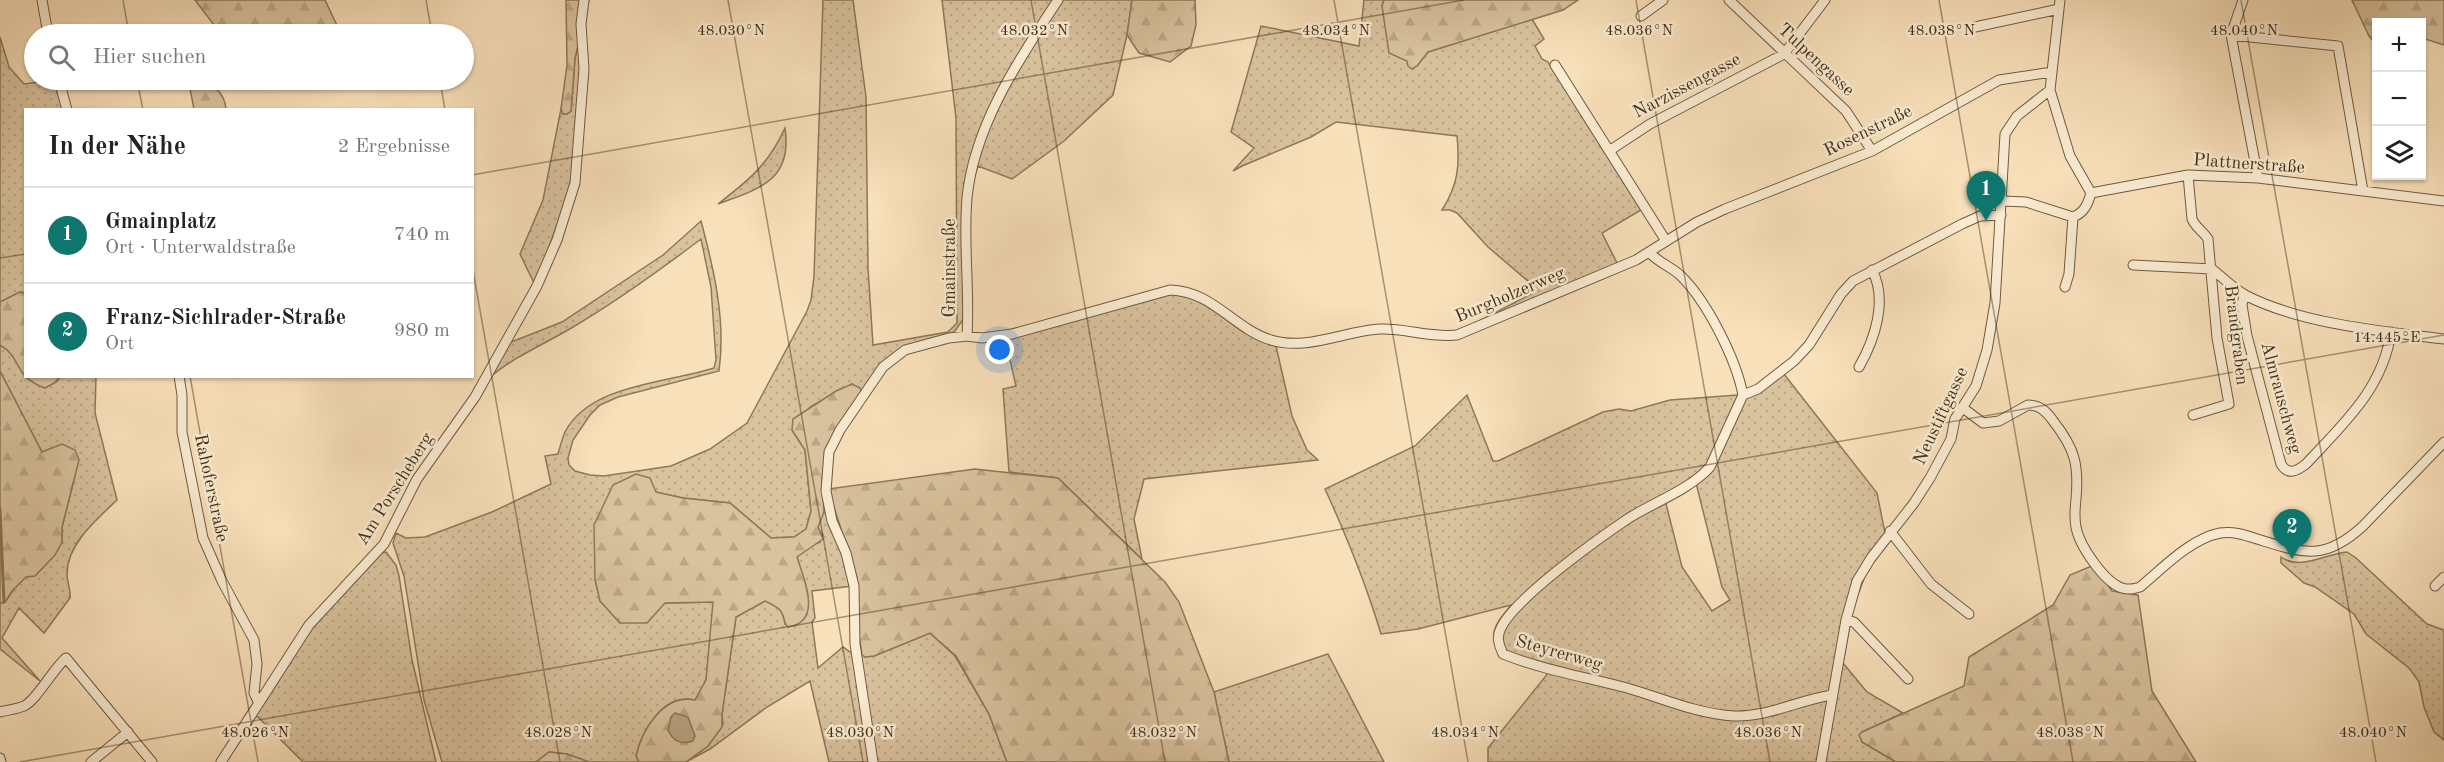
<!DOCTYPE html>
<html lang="de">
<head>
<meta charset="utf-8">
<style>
  :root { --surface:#fff; --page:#f6f6f6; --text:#222; --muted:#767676; --line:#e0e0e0; --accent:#0f766e }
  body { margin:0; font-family:"Old Standard TT",serif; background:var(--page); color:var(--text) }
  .controls { position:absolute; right:18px; top:18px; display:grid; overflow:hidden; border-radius:0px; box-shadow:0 2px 4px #0004 }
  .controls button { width:54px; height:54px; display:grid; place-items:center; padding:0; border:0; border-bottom:2px solid var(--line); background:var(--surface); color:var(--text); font:30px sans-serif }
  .you { position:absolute; left:1000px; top:350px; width:21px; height:21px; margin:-15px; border:4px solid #fff; border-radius:50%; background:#1a73e8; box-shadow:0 0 0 9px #1a73e833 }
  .badge { display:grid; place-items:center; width:39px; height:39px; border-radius:50%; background:var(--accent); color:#fff; font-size:20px; font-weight:700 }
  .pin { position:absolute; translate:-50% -50px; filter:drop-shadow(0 2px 3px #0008) }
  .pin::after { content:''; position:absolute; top:32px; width:21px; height:18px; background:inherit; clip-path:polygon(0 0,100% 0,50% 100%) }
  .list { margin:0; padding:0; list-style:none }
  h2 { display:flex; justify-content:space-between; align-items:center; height:78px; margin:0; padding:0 24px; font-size:26px }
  h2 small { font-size:20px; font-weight:400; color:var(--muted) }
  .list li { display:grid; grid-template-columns:39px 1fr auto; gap:18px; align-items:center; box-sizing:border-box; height:96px; padding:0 24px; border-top:2px solid var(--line) }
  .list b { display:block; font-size:22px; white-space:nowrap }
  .list p { margin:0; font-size:20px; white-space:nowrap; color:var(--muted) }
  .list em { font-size:20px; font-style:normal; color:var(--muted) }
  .icon { flex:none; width:33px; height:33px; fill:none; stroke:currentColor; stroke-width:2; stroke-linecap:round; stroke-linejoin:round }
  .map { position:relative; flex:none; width:2444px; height:762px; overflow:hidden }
  .search { position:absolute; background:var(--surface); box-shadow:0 2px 4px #0004; left:24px; top:24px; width:450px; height:66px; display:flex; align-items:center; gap:15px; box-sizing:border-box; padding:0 21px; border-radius:33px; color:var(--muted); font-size:22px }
  .panel { position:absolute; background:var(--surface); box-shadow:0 2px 4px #0004; left:24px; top:108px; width:450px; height:270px; border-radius:0px }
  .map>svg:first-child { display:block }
  .grass { fill:url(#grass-dots); stroke:#8d785a; stroke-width:1.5; fill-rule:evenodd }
  .forest { fill:url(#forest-firs); stroke:#8d785a; stroke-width:1.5 }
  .water { fill:#baa382; stroke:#8a7456; stroke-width:1.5 }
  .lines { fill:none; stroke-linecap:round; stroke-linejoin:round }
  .stream { stroke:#8a7456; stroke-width:3 }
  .minor-casing { stroke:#6f5a3e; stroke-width:11 }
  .minor { stroke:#faebd2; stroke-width:9 }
  .ticks { fill:none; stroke:#412e15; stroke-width:1.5; stroke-opacity:0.45 }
  .labels { text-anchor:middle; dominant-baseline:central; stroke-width:5; stroke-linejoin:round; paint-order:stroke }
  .street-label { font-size:18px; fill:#412e15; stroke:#faebd2 }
  .ticks-label { font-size:15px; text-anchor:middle; fill:#412e15; stroke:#faebd2; stroke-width:5; stroke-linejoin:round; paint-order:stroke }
</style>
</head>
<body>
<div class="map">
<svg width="2444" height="762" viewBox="0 0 2444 762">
  <defs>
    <pattern id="grass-dots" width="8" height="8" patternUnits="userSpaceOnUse" patternTransform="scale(1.5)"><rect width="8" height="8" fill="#d9c29e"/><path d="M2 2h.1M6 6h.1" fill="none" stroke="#bba787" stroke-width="1.8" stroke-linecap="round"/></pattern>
    <pattern id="forest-firs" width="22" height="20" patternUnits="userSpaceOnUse" patternTransform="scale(1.5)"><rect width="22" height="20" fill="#d9c29e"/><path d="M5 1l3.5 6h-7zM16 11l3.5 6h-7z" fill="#bba787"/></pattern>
  </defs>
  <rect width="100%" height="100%" fill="#f8e0ba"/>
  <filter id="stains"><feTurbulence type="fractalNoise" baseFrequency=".00333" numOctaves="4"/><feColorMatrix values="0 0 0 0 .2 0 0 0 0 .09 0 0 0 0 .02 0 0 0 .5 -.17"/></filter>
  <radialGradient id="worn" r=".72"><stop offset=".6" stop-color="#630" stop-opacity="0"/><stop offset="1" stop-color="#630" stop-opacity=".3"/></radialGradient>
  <!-- grass -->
  <path class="grass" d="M823 0H853L866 97 868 268 873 345 948 332 957 323 956 118 942 0H1053L972 154 965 317 954 332 912 345 862 393 852 384 810 407 792 430 805 450 811 511 806 529 794 537 771 538 730 503 683 498 655 492 595 579 600 601 620 623 665 603 714 602 706 680 695 700C663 693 642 730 636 756L639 762H589L567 754 549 752 536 762H442L424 700 404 576 393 543 396 533 406 538 425 537 492 512 551 484 545 456 558 454C560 447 562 439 565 432 590 384 667 383 714 368L716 360 711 287 701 239C660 270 617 301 573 327 545 344 515 356 490 377L511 342 562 322 663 255 701 221C714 270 726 320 719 371L618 397 600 405 590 415 573 440 568 458 569 465 575 471 590 475 604 476 671 466 710 449 747 423 807 311 811 300 814 276Z
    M1062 0H1132L1127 35 1113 95 1064 141 1012 179 978 166 973 180C987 114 1027 56 1062 0Z
    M1364 0H1384L1382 6 1417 66 1428 52 1532 19 1544 39 1535 46 1542 59 1548 62 1641 210 1602 233 1618 265 1462 330 1531 294 1529 282 1488 247 1457 213 1450 210H1442C1458 185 1460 166 1457 136L1336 122 1311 137 1242 166 1233 171 1254 148 1231 132 1261 26 1359 46Z
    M0 37 9 67 24 84 55 80 64 109 26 110 25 293 20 292 0 302Z
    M579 40 581 55 571 187 535 285 520 254 543 200 561 109 563 114H567L571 111 575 58Z
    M785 128C793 181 758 189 718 204 749 180 768 165 785 128Z
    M1168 294 1183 295 1195 298 1276 346 1292 416 1307 450 1318 460 1144 479 1134 519 1142 559 1058 478 1009 472 1003 389 1016 386 1005 338Z
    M0 345C23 358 12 375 45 388L56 382 60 377H96L95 413 117 500C97 519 67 544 67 574 67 583 71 590 70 598L44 633 19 608 2 638 40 681 0 649V603L5 602 16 586 62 542V527L75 476 42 452 0 371Z
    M1780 369 1877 493 1887 543 1867 571 1852 610 1843 663 1867 692 1903 713 1862 732V742L1896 762H1488V748L1549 672 1501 657C1487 633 1495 625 1511 605L1418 629 1381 634C1366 584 1347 537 1325 489L1415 446 1467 395 1493 461H1498L1603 412 1619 409 1631 411 1670 400 1738 395 1757 386ZM1696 483 1722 587 1730 600 1712 611 1682 567 1665 500Z
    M824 503 846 561 852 586 812 591 815 618 812 622 818 668 843 647 854 655 869 762H829L810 681 767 707 710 749 686 762 708 746 723 724 722 714 736 617 765 601C778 607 783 609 785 624L806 615C813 596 802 576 797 557L812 545 820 542 823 535 818 528Z
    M386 552 396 565 399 576 412 660 436 762H303L258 717H255L314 625 382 553Z
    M2347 552 2356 558 2427 624 2444 630V740L2434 732 2424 707 2419 682 2409 668 2366 634 2354 614 2315 587 2304 583 2281 563V557C2301 571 2324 554 2347 552Z
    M858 628 865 657 874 656 930 633 955 656 989 714 1007 762H876L860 658Z
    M1328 654 1384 762H1229L1214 692Z"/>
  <!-- forest -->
  <path class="forest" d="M195 0H325L341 34H230L214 25Z
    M566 0H589L575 58 571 111 567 114H563L561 109 567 65Z
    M1132 0H1195L1196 25 1191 46 1170 62 1139 53 1127 35Z
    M1384 0H1578L1563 10 1428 52 1417 66 1412 69 1408 66 1407 61 1389 53 1382 6Z
    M2352 0H2444V45L2422 38V22H2376V44L2369 36Z
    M192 81C212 82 224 90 226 109H194L189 84Z
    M20 292 25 293 26 376 60 377 56 382 45 388C12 376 23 358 0 345V302Z
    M0 371 42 452 62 444 75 450 79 460 62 527V542L55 555 35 576 26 577 12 591 5 602 0 603Z
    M852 384 860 388 862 393 826 452 822 479 824 512 818 527 823 539 797 557C803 577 824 622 788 627L785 624C783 609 778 607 765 601L736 617 722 714V727L708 746 686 762H639L636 756C642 730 663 694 695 700L706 680 713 602 665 603 647 623H620L600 601 595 579 594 525 613 485 636 474 650 478 656 492 683 498 730 503 771 538 794 537 806 529 811 511 805 450 792 430 793 419 836 391Z
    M975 469 1058 478 1165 582 1179 602 1214 692 1229 762H1007L989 714 956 656 930 633 874 656 865 657 862 655 858 628 857 578 828 489Z
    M2094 565 2112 591 2138 595 2152 691 2196 762H1896L1862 742 1859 735 1862 732 1964 686 1969 657 2053 605 2070 575Z
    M549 752 567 754 589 762H536Z"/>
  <!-- water -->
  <path class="water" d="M675 713 688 717 695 736 693 741C680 745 673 741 668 730L671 717Z"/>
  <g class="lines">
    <!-- stream -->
    <path class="stream" d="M0 509 4 602"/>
    <defs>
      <path id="minor" d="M42 0 48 34
        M1729 0 1846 111 1872 151
        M2060 0 2050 90 2070 156 2091 193
        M2243 0 2231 35 2258 178
        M1641 16 1663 0
        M1975 27 2059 9
        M2231 35 2338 46 2363 191
        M1555 65 1666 241
        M59 80 67 110
        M1609 151 1650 124 1784 54 1825 0
        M2188 175 2192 219C2195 227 2203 231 2208 239L2217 338 2229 404 2193 415
        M2091 193 2188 175 2258 178 2444 201
        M2002 201 2026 202 2073 217C2084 213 2088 204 2091 193
        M1650 253C1658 262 1671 267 1680 275 1707 301 1736 359 1743 395
        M2133 265 2212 269
        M2212 269C2222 277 2233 288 2245 295 2301 324 2382 331 2444 339
        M2065 287 2069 274 2073 217
        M2244 294 2242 305 2247 336 2281 464C2288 476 2297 471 2306 464 2343 424 2383 389 2391 332
        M967 336C970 290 963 244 967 198 974 126 1019 59 1058 0
        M1859 367C1875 339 1888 300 1872 270
        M179 376 182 395V432L203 538 222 581 254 640 257 664 254 693 259 703
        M1743 395 1710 467 1704 473C1683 492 1653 503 1629 518 1599 538 1515 598 1501 628 1496 637 1499 645 1503 654 1543 670 1586 677 1627 688 1662 698 1697 714 1734 716 1768 717 1799 700 1832 695
        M1743 395 1758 389 1794 361 1809 345 1841 294 1853 281 1962 224 1980 216 2001 215
        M1963 408 1983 423 1999 421 2028 405C2040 405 2047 412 2054 422 2075 449 2079 465 2076 499 2075 508 2074 517 2076 527 2079 545 2104 582 2122 588 2129 590 2133 589 2140 587 2163 568 2190 539 2220 533 2233 531 2245 535 2257 539 2303 553 2324 562 2363 526L2444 442
        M1890 531 1931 584 1969 614
        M2435 586 2444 577
        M1846 620 1854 622 1908 679
        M0 712C8 710 17 709 24 706 36 701 53 669 66 658L152 762
        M0 758 1 762
        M91 762 128 732
        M221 762 309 625 384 544 417 479 475 397 537 286 557 240 575 183 584 69 581 24 584 0
        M873 762 855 644 854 586 846 553 832 521 826 491 829 452 840 430 883 367 905 350 949 338 967 336 982 338 1012 334 1170 290C1213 291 1234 329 1271 340 1307 351 1344 331 1380 329 1406 328 1430 338 1457 335L1636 260 1697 222 1725 209 1872 151 1999 80 2052 72
        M1821 762 1846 620 1857 581 1871 558 1914 503 1930 478 1951 439 1955 419 1976 386 1987 350 1995 303 2005 134 2017 116 2050 90"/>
    </defs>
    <!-- minor casing -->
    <use href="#minor" class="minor-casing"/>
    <!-- minor -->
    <use href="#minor" class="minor"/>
  </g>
  <!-- ticks -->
  <path class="ticks" d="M123 0 129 34M426 0 432 34M728 0 863 762M1031 0 1165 762M1334 0 1468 762M1636 0 1770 762M1939 0 2073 762M2241 0 2376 762M137 80 143 110M440 80 445 110M472 175 1464 0M0 258 26 254M472 265 560 762M190 376 258 762M20 762 2444 335"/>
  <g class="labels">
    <!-- street labels -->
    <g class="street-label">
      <text transform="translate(1816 60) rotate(43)">Tulpengasse</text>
      <text transform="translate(1687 86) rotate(-28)">Narzissengasse</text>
      <text transform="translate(1868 131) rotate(-26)">Rosenstraße</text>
      <text transform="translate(2249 164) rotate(4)">Plattnerstraße</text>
      <text transform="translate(950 268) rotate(-90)">Gmainstraße</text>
      <text transform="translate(1510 295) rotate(-23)">Burgholzerweg</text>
      <text transform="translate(2236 335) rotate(83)">Brandgraben</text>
      <text transform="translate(2281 398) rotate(75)">Almrauschweg</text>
      <text transform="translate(1941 416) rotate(-65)">Neustiftgasse</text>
      <text transform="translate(211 488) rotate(78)">Rahoferstraße</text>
      <text transform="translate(395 489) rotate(-58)">Am Porscheberg</text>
      <text transform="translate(1559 653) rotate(16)">Steyrerweg</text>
    </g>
  </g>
  <g class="ticks-label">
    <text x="1639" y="35">48.036°N</text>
    <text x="2244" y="35">48.040°N</text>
    <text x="731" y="35">48.030°N</text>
    <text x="1034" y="35">48.032°N</text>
    <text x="1336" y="35">48.034°N</text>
    <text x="1941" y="35">48.038°N</text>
    <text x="2387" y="342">14.445°E</text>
    <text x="255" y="737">48.026°N</text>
    <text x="558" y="737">48.028°N</text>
    <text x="860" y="737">48.030°N</text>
    <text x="1163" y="737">48.032°N</text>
    <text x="1465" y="737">48.034°N</text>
    <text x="1768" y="737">48.036°N</text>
    <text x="2070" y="737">48.038°N</text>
    <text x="2373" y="737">48.040°N</text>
  </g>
  <rect width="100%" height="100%" filter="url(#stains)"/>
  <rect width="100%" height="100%" fill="url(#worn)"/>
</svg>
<div class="controls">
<button>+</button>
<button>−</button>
<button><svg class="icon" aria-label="layers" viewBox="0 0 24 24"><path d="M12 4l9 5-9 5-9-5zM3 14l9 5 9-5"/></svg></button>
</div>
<div class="you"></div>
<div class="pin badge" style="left:1986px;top:221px">1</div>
<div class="pin badge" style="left:2292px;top:559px">2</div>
<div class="search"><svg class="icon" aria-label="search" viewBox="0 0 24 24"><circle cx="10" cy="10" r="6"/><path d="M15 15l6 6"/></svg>Hier suchen</div>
<section class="panel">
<h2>In der Nähe<small>2 Ergebnisse</small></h2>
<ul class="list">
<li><span class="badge">1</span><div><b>Gmainplatz</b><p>Ort · Unterwaldstraße</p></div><em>740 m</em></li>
<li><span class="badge">2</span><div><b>Franz-Sichlrader-Straße</b><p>Ort</p></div><em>980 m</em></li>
</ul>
</section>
</div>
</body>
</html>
